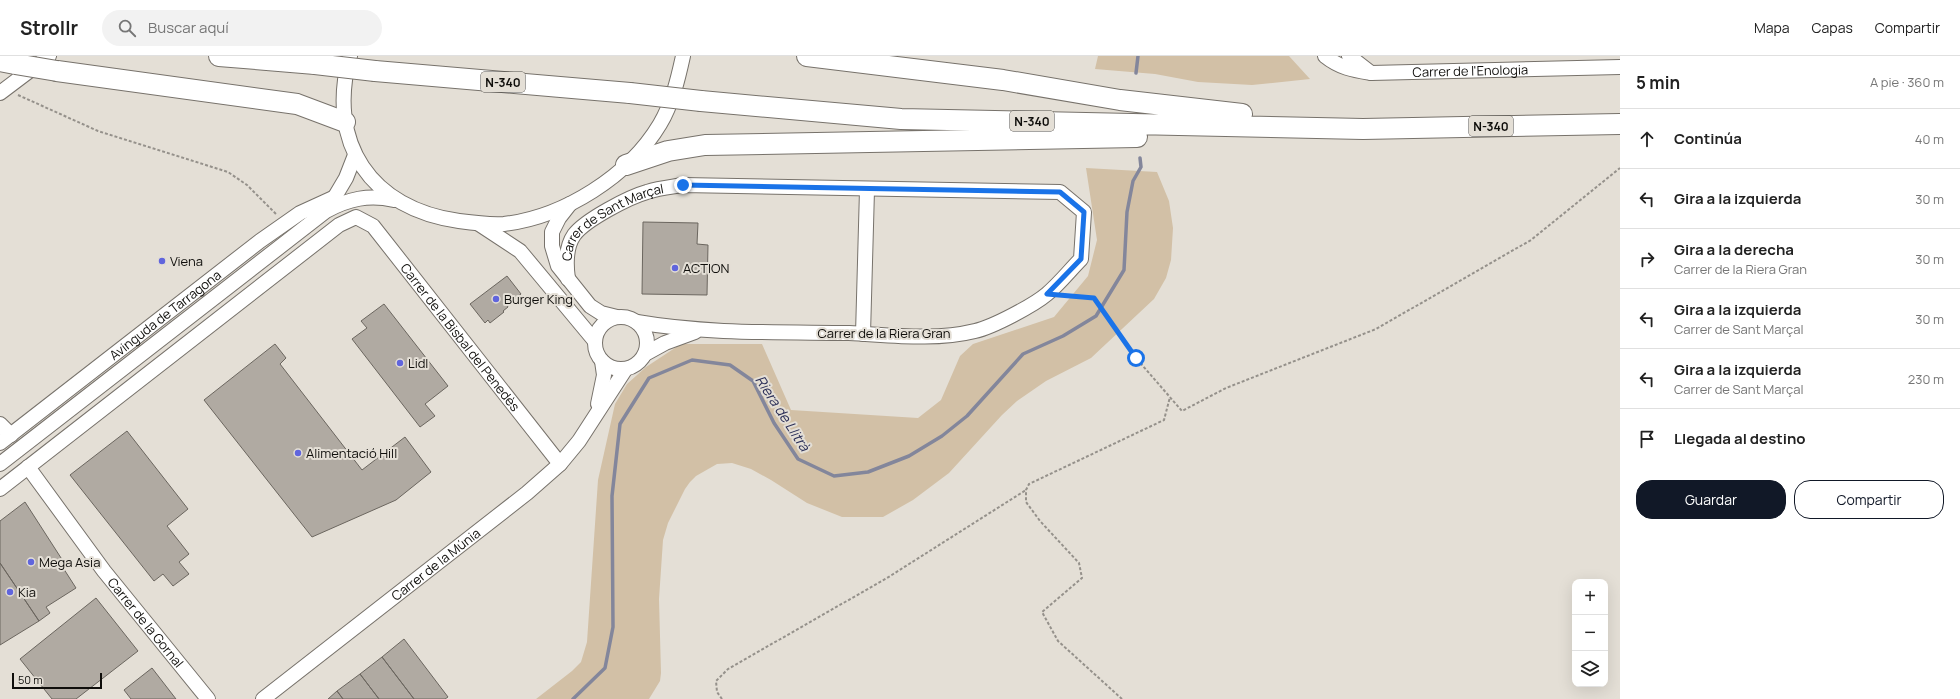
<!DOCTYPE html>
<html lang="es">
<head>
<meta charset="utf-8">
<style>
  :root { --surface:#fff; --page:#f2f2f2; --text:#222; --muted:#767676; --line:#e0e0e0; --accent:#111827 }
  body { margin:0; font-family:Manrope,sans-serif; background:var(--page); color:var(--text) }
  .controls { position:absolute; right:12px; bottom:12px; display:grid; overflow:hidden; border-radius:8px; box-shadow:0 4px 16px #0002 }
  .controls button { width:36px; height:36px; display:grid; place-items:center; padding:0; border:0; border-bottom:1px solid var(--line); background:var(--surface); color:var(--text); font:20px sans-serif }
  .scale { position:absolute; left:12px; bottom:10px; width:90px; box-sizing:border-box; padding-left:4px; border:2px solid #0f0e0b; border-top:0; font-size:11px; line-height:14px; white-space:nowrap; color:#0f0e0b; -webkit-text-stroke:3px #e4dfd6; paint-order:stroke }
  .stop { position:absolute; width:12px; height:12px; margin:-9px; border:3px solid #1a73e8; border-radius:50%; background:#fff }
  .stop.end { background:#1a73e8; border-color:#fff; box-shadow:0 1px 4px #0008 }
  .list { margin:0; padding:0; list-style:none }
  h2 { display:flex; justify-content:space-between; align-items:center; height:52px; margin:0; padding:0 16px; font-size:17px }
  h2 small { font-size:13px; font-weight:400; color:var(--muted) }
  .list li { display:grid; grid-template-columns:26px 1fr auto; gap:12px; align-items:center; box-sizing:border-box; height:60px; padding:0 16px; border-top:1px solid var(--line) }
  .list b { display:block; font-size:15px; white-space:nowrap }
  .list p { margin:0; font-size:13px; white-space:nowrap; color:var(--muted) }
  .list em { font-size:13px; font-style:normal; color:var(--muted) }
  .actions { display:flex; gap:8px; padding:12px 16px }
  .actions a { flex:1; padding:9px 0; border:1px solid var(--accent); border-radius:16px; text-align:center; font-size:14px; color:var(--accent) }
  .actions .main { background:var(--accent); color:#fff }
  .icon { flex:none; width:22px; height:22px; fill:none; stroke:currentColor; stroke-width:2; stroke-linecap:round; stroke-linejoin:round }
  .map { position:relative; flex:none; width:1620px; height:643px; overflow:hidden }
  header { display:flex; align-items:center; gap:24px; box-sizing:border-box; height:56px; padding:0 20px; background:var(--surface); border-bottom:1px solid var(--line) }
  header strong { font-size:19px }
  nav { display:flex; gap:22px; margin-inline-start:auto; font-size:14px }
  .search { width:280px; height:36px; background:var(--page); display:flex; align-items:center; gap:10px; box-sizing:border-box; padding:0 14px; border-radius:22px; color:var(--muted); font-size:15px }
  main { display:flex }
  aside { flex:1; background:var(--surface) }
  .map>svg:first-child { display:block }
  .green { fill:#d2c0a6 }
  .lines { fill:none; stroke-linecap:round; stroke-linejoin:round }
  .stream { stroke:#83869b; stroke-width:3.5 }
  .building { fill:#b0aaa2; stroke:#6b665f }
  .minor-casing { stroke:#77726b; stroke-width:16 }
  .highway-casing { stroke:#77726b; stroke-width:22 }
  .path { stroke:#95918b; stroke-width:2; stroke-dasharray:3 2; stroke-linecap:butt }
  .minor { stroke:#fff; stroke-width:14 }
  .highway { stroke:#fff; stroke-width:20 }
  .highway-bridge-casing { stroke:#77726b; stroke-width:22; stroke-linecap:butt }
  .highway-bridge { stroke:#fff; stroke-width:20 }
  .route { stroke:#1a73e8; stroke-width:5 }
  .poi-dot { fill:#6065dd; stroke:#e4dfd6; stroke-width:1.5 }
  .labels { text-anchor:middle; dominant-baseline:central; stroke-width:4; stroke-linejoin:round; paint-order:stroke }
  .shield { fill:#e4dfd6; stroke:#4f4d48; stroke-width:1 }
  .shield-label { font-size:12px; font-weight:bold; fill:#0f0e0b }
  .street-label { font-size:13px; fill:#0f0e0b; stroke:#e4dfd6 }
  .poi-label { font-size:13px; fill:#0f0e0b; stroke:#e4dfd6; text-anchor:start }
  .water-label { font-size:14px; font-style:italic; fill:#2a2e57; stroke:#e4dfd6 }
</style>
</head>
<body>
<header>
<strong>Strollr</strong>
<div class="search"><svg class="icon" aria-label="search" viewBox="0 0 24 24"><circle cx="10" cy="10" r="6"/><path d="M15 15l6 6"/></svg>Buscar aquí</div>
<nav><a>Mapa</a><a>Capas</a><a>Compartir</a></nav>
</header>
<main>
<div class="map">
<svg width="1620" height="643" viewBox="0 0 1620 643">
  <rect width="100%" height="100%" fill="#e4dfd6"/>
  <!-- green -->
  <path class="green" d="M1098 0H1289L1310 23 1252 29 1198 26 1155 18 1095 13Z
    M1086 112 1157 116 1169 145 1173 172 1171 204 1166 222 1154 243 1091 302 1046 325 1017 345 1002 359 949 417 913 444 883 461H842L807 447 771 424 751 413 732 407 717 408 696 420 690 426 685 433 668 467 663 484 659 543 661 617 660 625 649 643H536L572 615 581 606 587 586 598 424 615 348 627 328 646 311 681 288H762L791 354 918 362 941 344 960 300 973 288 1054 261 1088 220 1097 184Z"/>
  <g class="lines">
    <!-- stream -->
    <path class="stream" d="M1136 17 1138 0
      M573 643 605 612 613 571 612 440 620 368 649 322 692 304 730 309 753 325 774 367 798 403 834 420 868 416 909 400 942 380 967 360 1023 298 1063 280 1096 260 1124 214 1127 156 1133 125 1141 111 1140 102"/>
  </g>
  <!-- building -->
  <path class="building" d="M643 166 698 167 697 188 708 189 707 239 642 238Z
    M507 220 521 238 507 249 508 251 503 255 504 256 490 267 488 264 485 267 470 248Z
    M384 248 448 330 425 348 435 360 420 371 352 283 367 272 361 265Z
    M275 288 286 302 280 308 362 414 405 381 431 416 396 444 312 481 204 344Z
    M127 375 188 453 167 470 189 498 179 506 189 518 173 530 163 518 154 525 70 419Z
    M25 446 63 505 60 507 76 532 46 551 50 557 39 565 0 507V465Z
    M0 507 39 565 0 589Z
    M96 542 138 595 76 643H52L20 603Z
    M404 583 448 641 445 643H414L382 601Z
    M382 601 414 643H379L360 618Z
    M152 612 176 643H131L124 634Z
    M360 618 379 643H343L337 635Z
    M337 635 343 643H328Z"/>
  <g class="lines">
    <defs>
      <g id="minor">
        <path d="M350 0C326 87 371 153 459 165 474 167 489 169 504 168 564 161 629 120 660 68 672 48 678 23 683 0"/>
        <path id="s1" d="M1325 0C1340 12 1353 14 1371 17L1620 11"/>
        <path d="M1349 0 1371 17"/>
        <path d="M0 37 49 0"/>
        <path d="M570 148 559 162 552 176V190L558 210 590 250 601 257 617 261"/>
        <path d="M330 149 346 122 355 99"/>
        <path d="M479 168 520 195 594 284"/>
        <path id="s2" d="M568 223C566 209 565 192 574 179 585 164 629 141 647 136 659 132 671 131 683 129L1060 136 1084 156 1081 203C1070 214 1060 227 1047 238 1034 249 993 271 975 275 935 285 890 279 849 277 778 276 706 278 637 266"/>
        <circle cx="621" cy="287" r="26"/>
        <path d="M863 278 867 134"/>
        <path d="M645 298 665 287 695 276"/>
        <path d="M598 348 604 319 602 305"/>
        <path d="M0 368 11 379"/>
        <path id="s3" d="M0 387 260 185 300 157 335 141"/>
        <path d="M0 408 326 155C348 143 369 138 394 144"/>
        <path id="s4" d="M28 411 104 515 208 643"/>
        <path id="s5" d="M0 433 339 169 356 161 373 170 560 408"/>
        <path id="s6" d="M263 643 527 437 560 408 579 385 625 314"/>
      </g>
      <path id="highway" d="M219 0 315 8
        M807 0 1003 24 1120 44 1242 58
        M0 5 15 8
        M57 15 297 48 345 66
        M375 15 630 37
        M701 45 901 63 1363 73 1620 68
        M626 109 668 95 705 89 1137 81"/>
    </defs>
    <!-- minor casing -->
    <use href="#minor" class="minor-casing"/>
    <!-- highway casing -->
    <use href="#highway" class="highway-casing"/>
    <!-- path -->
    <path class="path" d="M18 39 98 75 228 116 247 129 277 159
      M1064 240 1094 242 1136 302 1182 355 1226 332 1376 273 1531 184 1620 112
      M722 643 717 636 716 625 728 613 887 522 1026 434
      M1122 643 1058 585 1042 556 1082 522 1079 507 1040 465 1026 446V434L1029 428 1164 364 1170 341"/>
    <!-- minor -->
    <use href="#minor" class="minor"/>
    <!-- highway -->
    <use href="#highway" class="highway"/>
    <defs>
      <path id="highway-bridge" d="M15 8 57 15
        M315 8 375 15
        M630 37 701 45"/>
    </defs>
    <!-- highway-bridge casing -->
    <use href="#highway-bridge" class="highway-bridge-casing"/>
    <!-- highway-bridge -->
    <use href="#highway-bridge" class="highway-bridge"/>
  </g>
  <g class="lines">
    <!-- route -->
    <path class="route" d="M683 129 1060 136 1084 156 1081 203 1047 238 1094 242 1136 302"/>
  </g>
  <!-- markers -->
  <g class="poi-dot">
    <circle cx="162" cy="205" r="4"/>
    <circle cx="675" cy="212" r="4"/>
    <circle cx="496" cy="243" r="4"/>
    <circle cx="400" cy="307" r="4"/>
    <circle cx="298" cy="397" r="4"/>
    <circle cx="31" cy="506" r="4"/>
    <circle cx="10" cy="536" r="4"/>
  </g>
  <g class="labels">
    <!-- shield labels -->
    <g class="shield">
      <rect x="481" y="16" width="44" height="20" rx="3"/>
      <rect x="1010" y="55" width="44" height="20" rx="3"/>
      <rect x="1469" y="60" width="44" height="20" rx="3"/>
    </g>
    <g class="shield-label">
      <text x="503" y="26">N-340</text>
      <text x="1032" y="65">N-340</text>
      <text x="1491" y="70">N-340</text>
    </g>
    <!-- street labels -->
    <g class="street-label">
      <text stroke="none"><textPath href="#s1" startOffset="149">Carrer de l'Enologia</textPath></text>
      <text stroke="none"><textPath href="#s2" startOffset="83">Carrer de Sant Marçal</textPath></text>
      <text stroke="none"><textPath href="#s3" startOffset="209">Avinguda de Tarragona</textPath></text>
      <text x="884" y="277">Carrer de la Riera Gran</text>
      <text stroke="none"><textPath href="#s5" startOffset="609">Carrer de la Bisbal del Penedès</textPath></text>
      <text stroke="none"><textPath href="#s6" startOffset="219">Carrer de la Múnia</textPath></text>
      <text stroke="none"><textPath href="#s4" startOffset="195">Carrer de la Gornal</textPath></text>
    </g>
    <!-- poi labels -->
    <g class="poi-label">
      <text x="170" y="205">Viena</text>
      <text x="683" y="212">ACTION</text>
      <text x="504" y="243">Burger King</text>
      <text x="408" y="307">Lidl</text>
      <text x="306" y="397">Alimentació Hill</text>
      <text x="39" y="506">Mega Asia</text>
      <text x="18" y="536">Kia</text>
    </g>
    <!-- water labels -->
    <g class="water-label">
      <text transform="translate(783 357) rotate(57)">Riera de Llitrà</text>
    </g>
  </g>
</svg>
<div class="controls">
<button>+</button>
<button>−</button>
<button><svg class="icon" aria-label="layers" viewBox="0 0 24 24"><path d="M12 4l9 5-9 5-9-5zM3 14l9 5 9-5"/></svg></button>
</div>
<div class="scale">50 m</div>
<div class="stop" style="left:1136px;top:302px"></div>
<div class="stop end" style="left:683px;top:129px"></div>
</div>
<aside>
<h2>5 min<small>A pie · 360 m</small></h2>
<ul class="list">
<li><svg class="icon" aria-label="ahead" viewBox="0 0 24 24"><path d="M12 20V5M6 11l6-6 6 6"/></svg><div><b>Continúa</b></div><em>40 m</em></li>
<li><svg class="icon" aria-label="left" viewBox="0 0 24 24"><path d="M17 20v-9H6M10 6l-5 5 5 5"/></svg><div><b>Gira a la izquierda</b></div><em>30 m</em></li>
<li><svg class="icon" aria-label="right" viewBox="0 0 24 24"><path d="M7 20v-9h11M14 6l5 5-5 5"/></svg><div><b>Gira a la derecha</b><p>Carrer de la Riera Gran</p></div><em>30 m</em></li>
<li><svg class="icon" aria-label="left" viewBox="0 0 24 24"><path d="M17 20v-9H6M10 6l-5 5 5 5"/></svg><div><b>Gira a la izquierda</b><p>Carrer de Sant Marçal</p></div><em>30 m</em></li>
<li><svg class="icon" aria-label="left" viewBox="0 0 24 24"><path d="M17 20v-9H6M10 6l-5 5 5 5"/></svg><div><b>Gira a la izquierda</b><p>Carrer de Sant Marçal</p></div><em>230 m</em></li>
<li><svg class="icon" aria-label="arrive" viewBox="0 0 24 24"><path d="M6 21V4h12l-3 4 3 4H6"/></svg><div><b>Llegada al destino</b></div></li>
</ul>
<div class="actions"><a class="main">Guardar</a><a>Compartir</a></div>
</aside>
</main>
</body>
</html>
